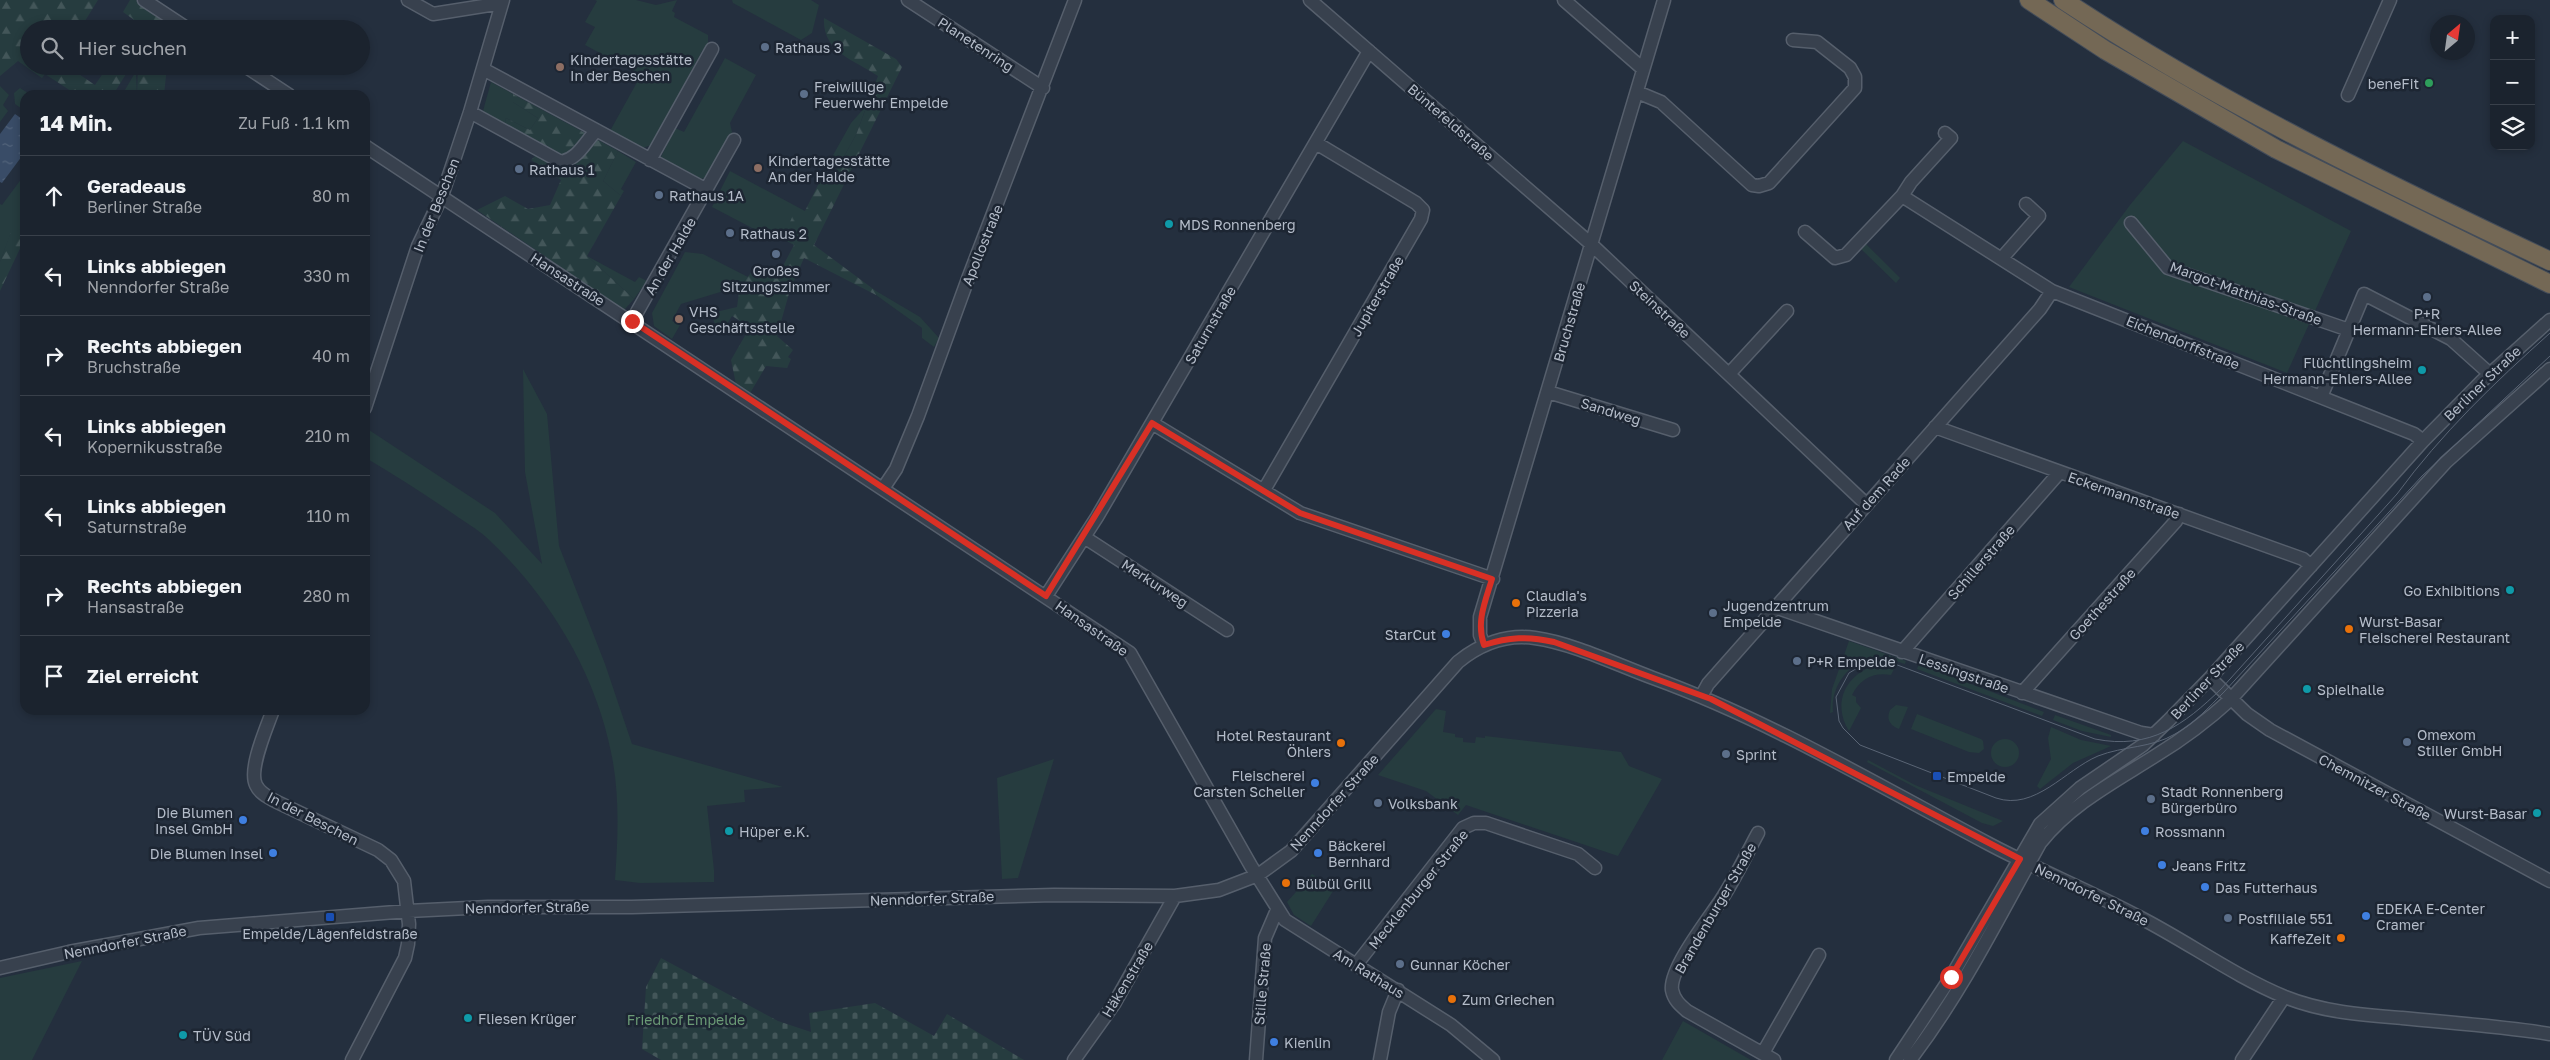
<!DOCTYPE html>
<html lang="de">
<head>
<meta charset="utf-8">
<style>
  :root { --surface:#1b232e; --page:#282f3a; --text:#f1f3f6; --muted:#a0a4aa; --line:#39404a }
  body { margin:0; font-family:"Golos Text",sans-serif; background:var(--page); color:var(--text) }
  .controls { position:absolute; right:15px; top:15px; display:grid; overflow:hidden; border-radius:10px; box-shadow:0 2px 8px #0003 }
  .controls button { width:45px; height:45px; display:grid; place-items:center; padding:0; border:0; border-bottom:1px solid var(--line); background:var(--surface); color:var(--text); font:25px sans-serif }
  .compass { position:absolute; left:2430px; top:15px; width:45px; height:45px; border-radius:50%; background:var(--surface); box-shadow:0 2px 8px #0003; rotate:29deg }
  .stop { position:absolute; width:15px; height:15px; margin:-11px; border:4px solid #d93025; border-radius:50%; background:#fff }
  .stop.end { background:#d93025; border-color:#fff; box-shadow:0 1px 5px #0008 }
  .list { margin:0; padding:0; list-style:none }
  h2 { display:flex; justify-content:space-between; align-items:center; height:65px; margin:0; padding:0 20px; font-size:21px }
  h2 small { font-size:16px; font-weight:400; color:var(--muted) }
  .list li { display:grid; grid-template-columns:32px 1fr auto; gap:15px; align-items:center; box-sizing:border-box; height:80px; padding:0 20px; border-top:1px solid var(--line) }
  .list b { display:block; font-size:19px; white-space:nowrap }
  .list p { margin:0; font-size:16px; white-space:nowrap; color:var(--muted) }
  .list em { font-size:16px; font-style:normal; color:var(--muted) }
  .icon { flex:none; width:28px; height:28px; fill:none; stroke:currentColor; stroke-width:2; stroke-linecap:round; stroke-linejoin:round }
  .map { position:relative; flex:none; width:2550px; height:1060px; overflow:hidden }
  .search { position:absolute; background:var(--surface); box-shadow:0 2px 8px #0003; left:20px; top:20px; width:350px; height:55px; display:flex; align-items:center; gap:12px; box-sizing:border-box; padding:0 18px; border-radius:28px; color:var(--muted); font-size:19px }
  .panel { position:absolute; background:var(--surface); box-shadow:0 2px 8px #0003; left:20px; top:90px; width:350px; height:625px; border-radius:15px }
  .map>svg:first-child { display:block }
  .green { fill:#263c3f }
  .forest { fill:url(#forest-firs) }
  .cemetery { fill:url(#cemetery-stones) }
  .water { fill:url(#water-ripples) }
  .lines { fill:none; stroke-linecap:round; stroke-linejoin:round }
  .minor-casing { stroke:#565f6c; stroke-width:15 }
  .highway-casing { stroke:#434c59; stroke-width:20 }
  .minor { stroke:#38414e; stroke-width:12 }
  .highway { stroke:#746855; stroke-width:18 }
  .tram { stroke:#5a6575; stroke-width:1 }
  .route { stroke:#d93025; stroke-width:6 }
  .service-dot { fill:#5c6f8a; stroke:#1d2633; stroke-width:2 }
  .education-dot { fill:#8d6e63; stroke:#1d2633; stroke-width:2 }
  .leisure-dot { fill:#2e9e5b; stroke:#1d2633; stroke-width:2 }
  .culture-dot { fill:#0f9aa8; stroke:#1d2633; stroke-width:2 }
  .food-dot { fill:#e8710a; stroke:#1d2633; stroke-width:2 }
  .shop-dot { fill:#3f7fe0; stroke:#1d2633; stroke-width:2 }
  .transit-dot { fill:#1a4fb4; stroke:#1d2633; stroke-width:2 }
  .labels { text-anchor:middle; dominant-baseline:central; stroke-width:5; stroke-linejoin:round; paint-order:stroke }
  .street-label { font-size:14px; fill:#b4bcc9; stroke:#1d2633 }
  .poi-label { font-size:14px; fill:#b4bcc9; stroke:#1d2633; text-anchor:start }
  .park-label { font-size:14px; fill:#6b9a76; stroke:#1d2633 }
</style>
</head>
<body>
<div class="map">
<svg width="2550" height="1060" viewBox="0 0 2550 1060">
  <defs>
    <pattern id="forest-firs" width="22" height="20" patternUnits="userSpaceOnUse" patternTransform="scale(1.25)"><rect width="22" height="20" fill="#263c3f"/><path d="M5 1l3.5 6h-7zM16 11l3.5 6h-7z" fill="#435659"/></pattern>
    <pattern id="cemetery-stones" width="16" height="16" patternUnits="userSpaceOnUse" patternTransform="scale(1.25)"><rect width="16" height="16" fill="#263c3f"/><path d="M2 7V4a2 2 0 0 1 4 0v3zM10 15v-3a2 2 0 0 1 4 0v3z" fill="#435659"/></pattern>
    <pattern id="water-ripples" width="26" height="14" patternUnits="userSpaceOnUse" patternTransform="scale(1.25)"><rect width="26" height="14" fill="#394c67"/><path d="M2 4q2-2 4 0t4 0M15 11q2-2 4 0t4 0" fill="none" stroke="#53647b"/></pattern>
  </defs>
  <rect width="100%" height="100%" fill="#242f3e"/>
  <!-- green -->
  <path class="green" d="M595 0H636L656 5 677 0 672 11 675 13 674 17 708 35V46L702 51 651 145 643 148 610 131 641 75 585 45 595 27 585 22 597 1Z
    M732 0H811L819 5 812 33 801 40 733 3Z
    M725 58 756 75 730 123 732 132 707 177 701 179 661 157 675 128 684 132Z
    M136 71 137 95H122Z
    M491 82 513 94V102L538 118 530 130 506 118 505 124 483 111Z
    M0 86 9 95 3 105 8 111 0 122Z
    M20 88 31 95H25V111L15 104 14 93Z
    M867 105 856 135 841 162 832 157 851 123Z
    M2183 141 2351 231 2287 373 2069 287 2130 205Z
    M618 151 636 162 621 189 624 191 621 196 603 181Z
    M730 171 805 211 794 245 773 234 771 238 712 207Z
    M25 174V228L11 233 0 262V204L2 205Z
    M1866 244 1900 278 1896 283 1861 249Z
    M685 252 703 254 748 277 740 286 681 304 672 321 680 325 672 339 654 326 652 313Z
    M587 256 635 282 639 277 647 281 634 299Z
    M876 291 920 317 939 338 934 347 922 338V328L876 295Z
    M523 369 547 414 559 546 605 664 632 744 783 787 744 790 745 802 707 806 714 870V882L640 883 615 880C618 838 620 794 611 752 595 671 547 593 486 537 477 529 465 522 455 515 426 495 396 476 366 458L369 430 495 513 542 564 525 472Z
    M1849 641 1906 661 1905 664C1898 662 1890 658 1882 658 1852 657 1830 684 1833 712L1830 713 1832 689Z
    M1919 664 2044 712 2042 716 1917 669Z
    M1874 666 1895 667 1891 675C1873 672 1860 679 1852 695L1856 697V702L1861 708 1849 731C1832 704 1845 675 1874 666Z
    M1896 705 1908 707 1899 729C1890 725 1886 720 1890 710Z
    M1436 709 1446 711 1443 732 1455 734V737L1463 738V742L1475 743 1476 737 1485 738V736L1621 752 1629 766 1662 779 1618 856 1466 805 1458 815 1426 791 1378 775Z
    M1917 714 1981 739 1983 741 1984 749 1979 753 1969 752 1911 729Z
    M2055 715 2111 735V737L2082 731 2053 720Z
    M2051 727 2081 740 2111 746 2073 763 2040 789 2037 786 2051 759 2048 738Z
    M1991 753a14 14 0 1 1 28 0a14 14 0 1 1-28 0Z
    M1054 759 1018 878 1002 879 997 778Z
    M1868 760 1915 785 2003 821 1993 826 1982 823 1867 762Z
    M1312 874 1335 888 1311 926 1294 915 1287 902Z
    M82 961 32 1060H0V978Z
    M1683 1021 1751 1060H1662Z"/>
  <!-- forest -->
  <path class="forest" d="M0 0H98L80 29H29V66H67L95 85 108 66H131L113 95H77L45 74 42 78 18 61 0 76Z
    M130 0H136L173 26V29H132L137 22 123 12Z
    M824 18 896 59 902 67 814 245 876 291V295L804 258 790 290 777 336 793 350 788 357 791 359 787 368 766 366 749 395 736 384 731 360 750 327 732 316 722 332 714 322 712 313 737 307 740 286 755 268 776 279 794 245 787 229 793 215 805 211 820 181 829 184 856 135 878 76C855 60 822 52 824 18Z
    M138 66H167L164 95H137Z
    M513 94 585 133C584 143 571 153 562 155L505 124 506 118 530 130 538 118 513 102Z
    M598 140 618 151 603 181 621 196 587 256 634 299 624 310 477 210 505 196 528 209 550 205 561 180 531 160 538 153 562 166Z
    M25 228V238L0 291V262L11 232Z"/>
  <!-- cemetery -->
  <path class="cemetery" d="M661 958 778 1021 811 1032 809 1013 875 1003 934 1036 947 1014 1024 1060H661L642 1049 646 987Z"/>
  <!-- water -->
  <path class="water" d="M15 114 25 121V152L2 183 0 182V134Z"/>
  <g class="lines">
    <defs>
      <path id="minor" d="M144 0 188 29
        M408 0 433 14 502 3
        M908 0 1043 88
        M1310 0 1591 244 1866 504
        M1564 0 1643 69
        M245 66 289 95
        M483 69 707 190
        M1637 92 1661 102 1752 185 1759 186 1769 183 1855 88V77L1850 68 1817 42 1793 40
        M2348 95 2390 0
        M470 112 561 162C579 158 584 143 596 131
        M365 146 1130 653 1251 866 1285 920 1451 1025 1493 1060
        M650 160 712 49
        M1902 196 1911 182 1951 138 1945 133
        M2131 223 2168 268 2349 330
        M1805 232 1835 258 1846 255 1902 196 2052 291 2414 434 2423 441
        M2002 258 2039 216 2026 204
        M632 321 734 140
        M1729 374 1787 311
        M1548 392 1673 430
        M2321 397 2364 294 2451 339 2490 374
        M365 408 418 246 442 196 470 112 503 0
        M1152 423 1300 513 1493 579
        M1935 427 2303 559 2311 566
        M884 487 896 469 918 416 969 276 1075 0
        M1264 490 1421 219 1423 210 1416 203 1316 143
        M1084 537 1227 630
        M1046 596 1097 517 1369 51
        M1775 607 2141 733 2154 735
        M1484 645 1480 635V617L1664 0
        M1902 652 2059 473
        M2210 678 2247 714 2270 730 2550 881
        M2022 693 2176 521 2179 514
        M1702 695 1708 684 2040 309 2052 291
        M273 710C267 727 248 769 256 785 260 794 270 798 277 802L378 850 391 860 404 881 409 924 408 944 405 958 352 1060
        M1758 833C1746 855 1735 879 1721 900 1709 918 1669 969 1672 990 1674 1000 1680 1005 1687 1011L1774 1060
        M1356 965 1463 828 1474 823H1486L1578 854 1595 868
        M0 968 69 952 199 928 408 911 488 907H632L1054 895 1175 896 1219 890 1258 875 1291 851 1458 662C1480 644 1507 634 1535 638 1572 643 1618 665 1653 678 1771 721 1879 786 1989 844 2038 870 2090 891 2139 917 2188 942 2234 976 2285 997 2322 1012 2363 1015 2402 1018 2451 1023 2501 1026 2550 1034
        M1763 1053 1819 955
        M1074 1060 1114 1004 1175 896
        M1256 1060 1265 938 1277 910
        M1380 1060 1389 1012 1398 990
        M1896 1060 1951 977 2040 824 2080 788 2143 745 2168 721 2210 678 2423 441 2482 381 2550 320
        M1910 1060C1962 992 1999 917 2040 843 2071 804 2114 782 2155 756 2183 739 2207 721 2231 699L2446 462 2550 369
        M2242 1060 2284 997"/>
      <path id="highway" d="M2029 0 2105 50 2276 149 2550 284
        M2063 0C2217 102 2383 182 2550 261"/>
    </defs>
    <!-- minor casing -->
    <use href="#minor" class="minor-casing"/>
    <!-- highway casing -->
    <use href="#highway" class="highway-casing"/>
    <!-- minor -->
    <use href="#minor" class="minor"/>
    <!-- highway -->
    <use href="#highway" class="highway"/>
    <!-- tram -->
    <path class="tram" d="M2550 333C2494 383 2441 434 2397 494L2221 689C2184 725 2150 750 2095 739L1892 663 1879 661 1864 664 1849 673 1836 697 1839 721 1843 728 1860 745 1996 798C2035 811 2065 770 2098 756 2123 746 2152 748 2175 734 2194 724 2209 707 2224 692L2422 476 2550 356"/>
  </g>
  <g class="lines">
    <!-- route -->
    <path class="route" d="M632 321 1046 596 1152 423 1300 513 1492 579C1485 602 1476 622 1484 645 1509 637 1528 636 1554 642L1711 699 2020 859 1951 977"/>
  </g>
  <!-- markers -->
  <g class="service-dot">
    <circle cx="765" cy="47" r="5"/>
    <circle cx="804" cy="94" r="5"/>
    <circle cx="519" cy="169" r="5"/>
    <circle cx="659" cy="195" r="5"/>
    <circle cx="730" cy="233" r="5"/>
    <circle cx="776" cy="254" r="5"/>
    <circle cx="2427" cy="297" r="5"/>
    <circle cx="1713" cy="613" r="5"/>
    <circle cx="1797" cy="661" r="5"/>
    <circle cx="2407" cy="742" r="5"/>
    <circle cx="1726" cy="754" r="5"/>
    <circle cx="2151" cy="799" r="5"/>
    <circle cx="1378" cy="803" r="5"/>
    <circle cx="2228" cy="918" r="5"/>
    <circle cx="1400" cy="964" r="5"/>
  </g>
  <g class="education-dot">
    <circle cx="560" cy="67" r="5"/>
    <circle cx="758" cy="168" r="5"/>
    <circle cx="679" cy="319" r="5"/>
  </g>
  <circle class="leisure-dot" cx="2429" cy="83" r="5"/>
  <g class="culture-dot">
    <circle cx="1169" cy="224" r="5"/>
    <circle cx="2422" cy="370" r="5"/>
    <circle cx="2510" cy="590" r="5"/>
    <circle cx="2307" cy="689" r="5"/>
    <circle cx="2537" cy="813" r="5"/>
    <circle cx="729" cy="831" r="5"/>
    <circle cx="468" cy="1018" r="5"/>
    <circle cx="183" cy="1035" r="5"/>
  </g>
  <g class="food-dot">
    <circle cx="1516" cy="603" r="5"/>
    <circle cx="2349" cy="629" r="5"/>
    <circle cx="1341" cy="743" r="5"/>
    <circle cx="1286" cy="883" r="5"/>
    <circle cx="2341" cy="938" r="5"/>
    <circle cx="1452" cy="999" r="5"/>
  </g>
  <g class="shop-dot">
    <circle cx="1446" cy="634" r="5"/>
    <circle cx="1315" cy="783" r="5"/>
    <circle cx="243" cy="820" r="5"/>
    <circle cx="2145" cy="831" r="5"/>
    <circle cx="273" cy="853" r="5"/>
    <circle cx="1318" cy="853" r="5"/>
    <circle cx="2162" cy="865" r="5"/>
    <circle cx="2205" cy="887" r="5"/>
    <circle cx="2366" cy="916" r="5"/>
    <circle cx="1274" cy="1042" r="5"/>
  </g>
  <g class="transit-dot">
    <rect x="1932" y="771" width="10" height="10" rx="2.5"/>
    <rect x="325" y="912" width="10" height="10" rx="2.5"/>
  </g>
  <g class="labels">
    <!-- street labels -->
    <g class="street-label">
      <text transform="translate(976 44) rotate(33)">Planetenring</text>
      <text transform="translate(1451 122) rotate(41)">Büntefeldstraße</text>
      <text transform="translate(436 205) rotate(-68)">In der Beschen</text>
      <text transform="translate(982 245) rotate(-68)">Apollostraße</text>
      <text transform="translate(670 256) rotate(-60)">An der Halde</text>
      <text transform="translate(568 279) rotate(33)">Hansastraße</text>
      <text transform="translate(2246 293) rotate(20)">Margot-Matthias-Straße</text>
      <text transform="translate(1377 296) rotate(-60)">Jupiterstraße</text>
      <text transform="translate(1660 309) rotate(43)">Steinstraße</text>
      <text transform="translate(1569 322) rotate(-74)">Bruchstraße</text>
      <text transform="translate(1210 325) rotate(-60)">Saturnstraße</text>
      <text transform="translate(2183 342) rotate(22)">Eichendorffstraße</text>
      <text transform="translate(2482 383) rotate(-44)">Berliner Straße</text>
      <text transform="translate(1611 411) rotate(17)">Sandweg</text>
      <text transform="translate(1876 493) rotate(-48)">Auf dem Rade</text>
      <text transform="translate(2124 495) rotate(19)">Eckermannstraße</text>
      <text transform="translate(1981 562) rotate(-49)">Schillerstraße</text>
      <text transform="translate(1155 583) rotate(33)">Merkurweg</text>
      <text transform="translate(2102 604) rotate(-48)">Goethestraße</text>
      <text transform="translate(1092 628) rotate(35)">Hansastraße</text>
      <text transform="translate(1964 673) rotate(19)">Lessingstraße</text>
      <text transform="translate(2207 680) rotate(-47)">Berliner Straße</text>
      <text transform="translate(2375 787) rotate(28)">Chemnitzer Straße</text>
      <text transform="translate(1334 802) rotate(-48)">Nenndorfer Straße</text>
      <text transform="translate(313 818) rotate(27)">In der Beschen</text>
      <text transform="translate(1418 889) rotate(-51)">Mecklenburger Straße</text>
      <text transform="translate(2092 894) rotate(26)">Nenndorfer Straße</text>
      <text transform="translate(932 898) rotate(-2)">Nenndorfer Straße</text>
      <text transform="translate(527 907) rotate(-1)">Nenndorfer Straße</text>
      <text transform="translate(1715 908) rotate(-60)">Brandenburger Straße</text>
      <text transform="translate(125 942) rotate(-11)">Nenndorfer Straße</text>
      <text transform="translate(1369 973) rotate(32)">Am Rathaus</text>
      <text transform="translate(1127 979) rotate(-59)">Häkenstraße</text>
      <text transform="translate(1262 984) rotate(-85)">Stille Straße</text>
    </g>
    <!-- poi labels -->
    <g class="poi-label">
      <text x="775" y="47">Rathaus 3</text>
      <text x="570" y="59">Kindertagesstätte<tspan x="570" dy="16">In der Beschen</tspan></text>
      <text x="2419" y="83" text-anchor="end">beneFit</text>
      <text x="814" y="86">Freiwillige<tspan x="814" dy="16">Feuerwehr Empelde</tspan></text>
      <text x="768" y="160">Kindertagesstätte<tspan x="768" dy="16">An der Halde</tspan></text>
      <text x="529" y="169">Rathaus 1</text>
      <text x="669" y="195">Rathaus 1A</text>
      <text x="1179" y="224">MDS Ronnenberg</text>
      <text x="740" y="233">Rathaus 2</text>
      <text x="776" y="270" text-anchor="middle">Großes<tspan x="776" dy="16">Sitzungszimmer</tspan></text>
      <text x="689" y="311">VHS<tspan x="689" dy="16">Geschäftsstelle</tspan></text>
      <text x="2427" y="313" text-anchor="middle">P+R<tspan x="2427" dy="16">Hermann-Ehlers-Allee</tspan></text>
      <text x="2412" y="362" text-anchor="end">Flüchtlingsheim<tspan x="2412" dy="16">Hermann-Ehlers-Allee</tspan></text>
      <text x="2500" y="590" text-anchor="end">Go Exhibitions</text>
      <text x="1526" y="595">Claudia's<tspan x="1526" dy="16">Pizzeria</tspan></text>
      <text x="1723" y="605">Jugendzentrum<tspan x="1723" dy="16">Empelde</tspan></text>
      <text x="2359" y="621">Wurst-Basar<tspan x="2359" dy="16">Fleischerei Restaurant</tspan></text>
      <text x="1436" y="634" text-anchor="end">StarCut</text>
      <text x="1807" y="661">P+R Empelde</text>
      <text x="2317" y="689">Spielhalle</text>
      <text x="2417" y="734">Omexom<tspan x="2417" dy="16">Stiller GmbH</tspan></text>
      <text x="1331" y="735" text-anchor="end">Hotel Restaurant<tspan x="1331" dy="16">Öhlers</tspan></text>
      <text x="1736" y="754">Sprint</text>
      <text x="1305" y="775" text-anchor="end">Fleischerei<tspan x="1305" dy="16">Carsten Scheller</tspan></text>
      <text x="1947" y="776">Empelde</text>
      <text x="2161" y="791">Stadt Ronnenberg<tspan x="2161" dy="16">Bürgerbüro</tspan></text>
      <text x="1388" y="803">Volksbank</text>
      <text x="233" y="812" text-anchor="end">Die Blumen<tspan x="233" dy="16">Insel GmbH</tspan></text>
      <text x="2527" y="813" text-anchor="end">Wurst-Basar</text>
      <text x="739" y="831">Hüper e.K.</text>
      <text x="2155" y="831">Rossmann</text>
      <text x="1328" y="845">Bäckerei<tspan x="1328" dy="16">Bernhard</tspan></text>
      <text x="263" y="853" text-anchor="end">Die Blumen Insel</text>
      <text x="2172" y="865">Jeans Fritz</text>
      <text x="1296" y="883">Bülbül Grill</text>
      <text x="2215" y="887">Das Futterhaus</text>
      <text x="2376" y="908">EDEKA E-Center<tspan x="2376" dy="16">Cramer</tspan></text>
      <text x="2238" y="918">Postfiliale 551</text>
      <text x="330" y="933" text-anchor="middle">Empelde/Lägenfeldstraße</text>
      <text x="2331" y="938" text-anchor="end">KaffeZeit</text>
      <text x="1410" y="964">Gunnar Köcher</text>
      <text x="1462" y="999">Zum Griechen</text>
      <text x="478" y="1018">Fliesen Krüger</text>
      <text x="193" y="1035">TÜV Süd</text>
      <text x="1284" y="1042">Kienlin</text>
    </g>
    <!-- park labels -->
    <g class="park-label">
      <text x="686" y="1019">Friedhof Empelde</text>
    </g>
  </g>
</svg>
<div class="controls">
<button>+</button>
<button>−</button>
<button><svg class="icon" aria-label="layers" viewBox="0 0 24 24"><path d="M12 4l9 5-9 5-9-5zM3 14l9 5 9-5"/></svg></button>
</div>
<svg class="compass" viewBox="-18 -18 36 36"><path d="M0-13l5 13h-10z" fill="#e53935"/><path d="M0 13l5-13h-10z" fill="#a0a4aa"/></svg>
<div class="stop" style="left:1951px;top:977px"></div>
<div class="stop end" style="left:632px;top:321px"></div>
<div class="search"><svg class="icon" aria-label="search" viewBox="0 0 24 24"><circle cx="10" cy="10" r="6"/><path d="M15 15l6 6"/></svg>Hier suchen</div>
<section class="panel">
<h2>14 Min.<small>Zu Fuß · 1.1 km</small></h2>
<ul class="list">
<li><svg class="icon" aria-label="ahead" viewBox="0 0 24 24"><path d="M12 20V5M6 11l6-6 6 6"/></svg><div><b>Geradeaus</b><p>Berliner Straße</p></div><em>80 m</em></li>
<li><svg class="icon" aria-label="left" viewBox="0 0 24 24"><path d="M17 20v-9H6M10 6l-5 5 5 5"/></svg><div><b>Links abbiegen</b><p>Nenndorfer Straße</p></div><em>330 m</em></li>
<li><svg class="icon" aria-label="right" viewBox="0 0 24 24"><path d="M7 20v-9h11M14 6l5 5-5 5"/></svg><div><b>Rechts abbiegen</b><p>Bruchstraße</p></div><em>40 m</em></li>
<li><svg class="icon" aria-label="left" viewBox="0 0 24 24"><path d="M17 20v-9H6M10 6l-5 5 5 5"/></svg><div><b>Links abbiegen</b><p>Kopernikusstraße</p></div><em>210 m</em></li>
<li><svg class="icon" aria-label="left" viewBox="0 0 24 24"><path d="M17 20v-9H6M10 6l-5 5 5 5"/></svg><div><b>Links abbiegen</b><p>Saturnstraße</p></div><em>110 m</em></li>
<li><svg class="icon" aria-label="right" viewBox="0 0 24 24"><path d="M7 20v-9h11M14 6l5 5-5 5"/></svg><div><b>Rechts abbiegen</b><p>Hansastraße</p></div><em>280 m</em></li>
<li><svg class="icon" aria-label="arrive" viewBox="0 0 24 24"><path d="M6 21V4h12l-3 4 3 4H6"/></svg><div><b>Ziel erreicht</b></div></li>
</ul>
</section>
</div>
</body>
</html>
